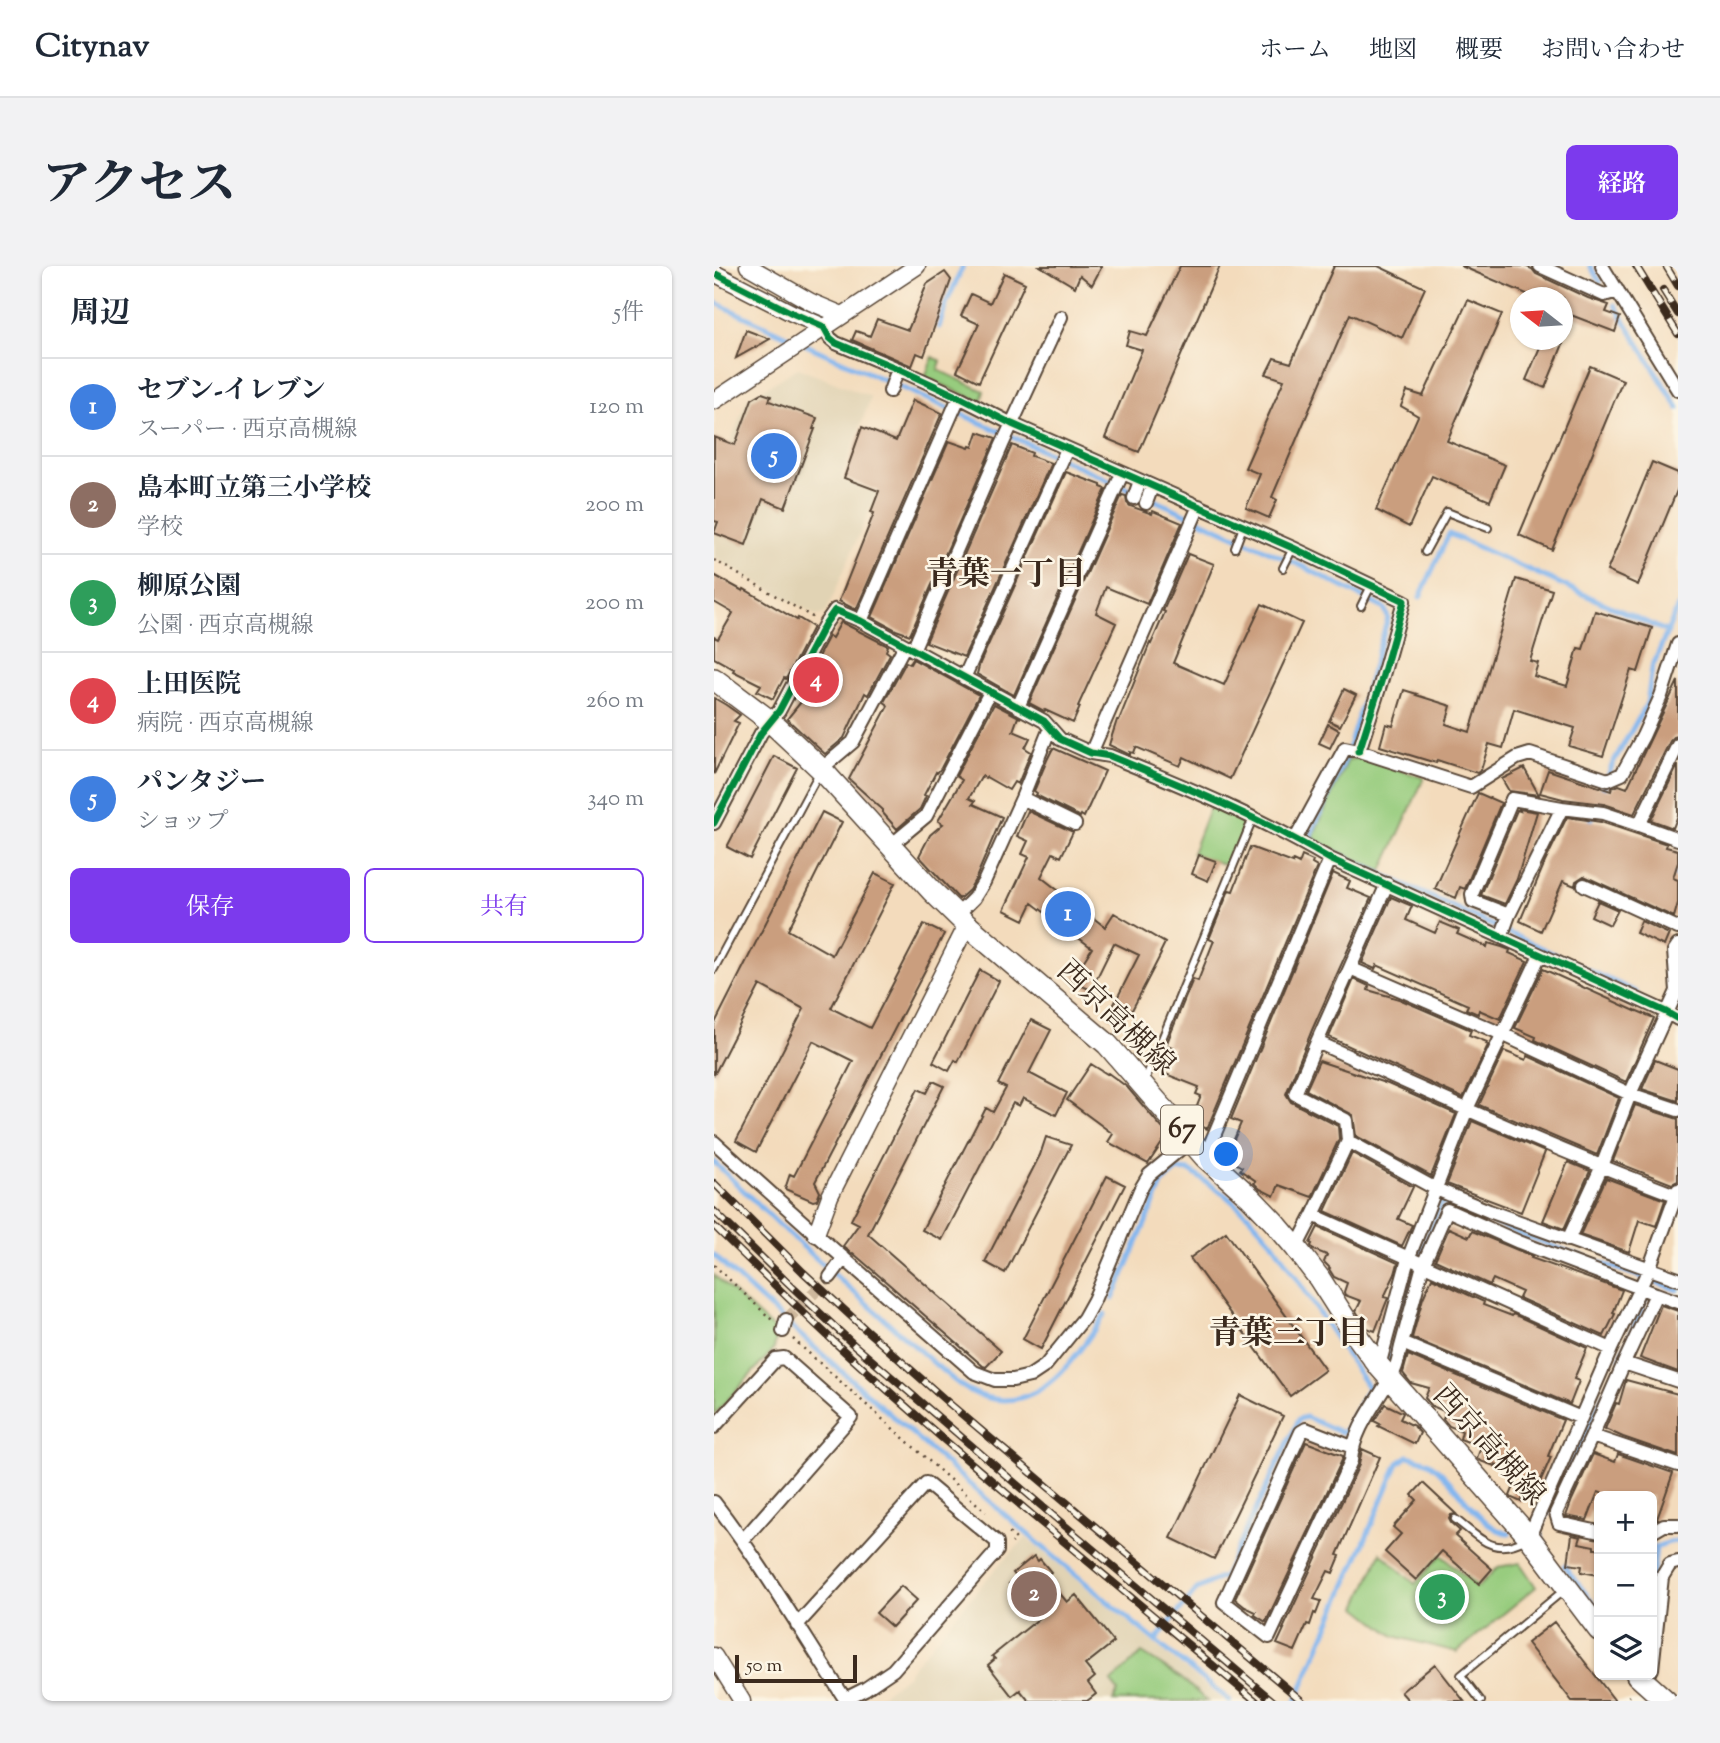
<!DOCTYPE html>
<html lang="ja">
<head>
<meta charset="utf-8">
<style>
  :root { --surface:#fff; --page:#f2f2f3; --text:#1f2937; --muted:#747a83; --line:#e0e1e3; --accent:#7c3aed }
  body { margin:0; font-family:"Sorts Mill Goudy","Noto Serif JP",serif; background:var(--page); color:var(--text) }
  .controls { position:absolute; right:21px; bottom:21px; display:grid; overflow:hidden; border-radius:10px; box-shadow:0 2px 5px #0004 }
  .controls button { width:63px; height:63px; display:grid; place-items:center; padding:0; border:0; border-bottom:2px solid var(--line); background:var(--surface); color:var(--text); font:35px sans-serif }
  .compass { position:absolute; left:796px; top:21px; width:63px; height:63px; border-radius:50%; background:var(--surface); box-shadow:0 2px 5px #0004; rotate:287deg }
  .scale { position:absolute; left:21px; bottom:18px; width:122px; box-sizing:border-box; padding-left:7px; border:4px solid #3b2a1e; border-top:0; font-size:19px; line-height:24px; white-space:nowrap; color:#3b2a1e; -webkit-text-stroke:5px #fcf5e5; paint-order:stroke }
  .you { position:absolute; left:513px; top:889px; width:24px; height:24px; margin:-18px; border:5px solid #fff; border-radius:50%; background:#1a73e8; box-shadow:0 0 0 10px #1a73e833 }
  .badge { display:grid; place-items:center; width:46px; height:46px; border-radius:50%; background:var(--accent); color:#fff; font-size:23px; font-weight:700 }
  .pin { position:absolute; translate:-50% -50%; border:4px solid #fff; box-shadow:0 2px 7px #0006 }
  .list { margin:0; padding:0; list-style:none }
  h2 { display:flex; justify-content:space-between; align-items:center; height:91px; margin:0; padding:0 28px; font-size:30px }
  h2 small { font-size:23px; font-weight:400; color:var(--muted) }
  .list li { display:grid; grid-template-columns:46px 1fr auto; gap:21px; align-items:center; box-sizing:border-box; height:98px; padding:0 28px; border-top:2px solid var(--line) }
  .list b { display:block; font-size:26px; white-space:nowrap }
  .list p { margin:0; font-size:23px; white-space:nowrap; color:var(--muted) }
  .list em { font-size:23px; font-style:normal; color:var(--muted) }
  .actions { display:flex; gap:14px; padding:21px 28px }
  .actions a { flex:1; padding:16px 0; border:2px solid var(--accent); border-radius:10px; text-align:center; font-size:24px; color:var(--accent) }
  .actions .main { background:var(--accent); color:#fff }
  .icon { flex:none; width:38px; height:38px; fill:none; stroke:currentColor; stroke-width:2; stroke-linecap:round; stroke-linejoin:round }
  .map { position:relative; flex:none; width:964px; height:1435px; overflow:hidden; border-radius:10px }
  header { display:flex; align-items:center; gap:42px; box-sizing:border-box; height:98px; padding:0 35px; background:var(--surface); border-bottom:2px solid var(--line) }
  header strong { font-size:33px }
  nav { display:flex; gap:38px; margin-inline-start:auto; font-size:24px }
  .intro { display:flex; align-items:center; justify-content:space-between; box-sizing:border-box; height:168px; padding:0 42px }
  h1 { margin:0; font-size:49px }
  .button { padding:18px 32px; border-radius:10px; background:var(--accent); color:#fff; font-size:24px; font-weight:700 }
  main { display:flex; gap:42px; padding:0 42px }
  aside { flex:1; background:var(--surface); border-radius:10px; box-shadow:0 2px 5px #0004 }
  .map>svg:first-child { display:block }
  .built { fill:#e1d3b4 }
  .green { fill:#97cc7e; stroke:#697b4e; stroke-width:2 }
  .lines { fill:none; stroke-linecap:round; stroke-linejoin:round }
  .stream { stroke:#82b6ef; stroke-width:5 }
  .building { fill:#ca9e7e }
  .minor-tunnel { stroke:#ceb89c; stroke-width:12; stroke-dasharray:12 6; stroke-linecap:butt }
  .service-casing { stroke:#574536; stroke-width:10 }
  .minor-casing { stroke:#574536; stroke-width:16 }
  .tertiary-casing { stroke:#574536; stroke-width:19 }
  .primary-casing { stroke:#574536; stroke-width:24 }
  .path { stroke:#574536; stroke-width:2.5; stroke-dasharray:2 5; stroke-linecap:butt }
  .service { stroke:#fff; stroke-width:6 }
  .minor { stroke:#fff; stroke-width:12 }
  .tertiary { stroke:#fff; stroke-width:16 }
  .primary { stroke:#fff; stroke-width:21 }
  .rail-casing { stroke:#3b2a1e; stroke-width:8 }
  .rail { stroke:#fcf5e5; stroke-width:5; stroke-dasharray:16; stroke-linecap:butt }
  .cycleway-casing { stroke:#fcf5e5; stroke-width:11 }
  .cycleway { stroke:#00873e; stroke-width:7 }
  .labels { text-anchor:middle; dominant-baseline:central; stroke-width:5; stroke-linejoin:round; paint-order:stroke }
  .shield { fill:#fcf5e5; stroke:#75675a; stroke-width:2 }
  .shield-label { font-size:28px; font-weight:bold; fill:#3b2a1e }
  .street-label { font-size:30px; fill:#3b2a1e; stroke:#fcf5e5 }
  .neighbourhood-label { font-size:32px; font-weight:bold; fill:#3b2a1e; stroke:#fcf5e5 }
</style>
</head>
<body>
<header>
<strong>Citynav</strong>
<nav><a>ホーム</a><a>地図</a><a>概要</a><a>お問い合わせ</a></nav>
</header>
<div class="intro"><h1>アクセス</h1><a class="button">経路</a></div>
<main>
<aside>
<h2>周辺<small>5件</small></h2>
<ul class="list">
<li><span class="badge" style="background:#3f7fe0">1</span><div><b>セブン-イレブン</b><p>スーパー · 西京高槻線</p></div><em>120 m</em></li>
<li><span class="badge" style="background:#8d6e63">2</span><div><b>島本町立第三小学校</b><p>学校</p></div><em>200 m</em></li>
<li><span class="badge" style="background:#2e9e5b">3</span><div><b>柳原公園</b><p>公園 · 西京高槻線</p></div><em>200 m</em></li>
<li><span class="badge" style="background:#e0444e">4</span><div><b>上田医院</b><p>病院 · 西京高槻線</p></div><em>260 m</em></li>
<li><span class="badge" style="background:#3f7fe0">5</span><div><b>パンタジー</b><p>ショップ</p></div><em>340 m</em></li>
</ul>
<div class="actions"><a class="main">保存</a><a>共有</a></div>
</aside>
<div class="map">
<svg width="964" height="1435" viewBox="0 0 964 1435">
  <rect width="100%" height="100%" fill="#fcf5e5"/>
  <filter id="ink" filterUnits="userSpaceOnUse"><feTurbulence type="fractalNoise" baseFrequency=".0143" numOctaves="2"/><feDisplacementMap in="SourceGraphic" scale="14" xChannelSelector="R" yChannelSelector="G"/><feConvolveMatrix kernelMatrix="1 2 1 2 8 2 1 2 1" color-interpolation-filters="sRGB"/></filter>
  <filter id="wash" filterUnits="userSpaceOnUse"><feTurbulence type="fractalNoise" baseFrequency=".00686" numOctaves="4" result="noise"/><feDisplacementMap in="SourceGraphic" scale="28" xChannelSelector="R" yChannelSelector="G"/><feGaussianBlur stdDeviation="1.57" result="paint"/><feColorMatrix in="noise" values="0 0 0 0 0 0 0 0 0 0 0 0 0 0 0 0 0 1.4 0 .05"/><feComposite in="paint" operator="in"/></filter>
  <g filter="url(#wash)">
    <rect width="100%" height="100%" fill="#f3dbbc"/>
    <!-- built -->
    <path class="built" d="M84 102 157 131 127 213 163 226 112 347 103 350 0 291V219L33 133Z
      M312 1272 509 1435H159L194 1409 196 1404 283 1301Z"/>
    <!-- green -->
    <path class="green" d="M219 91 227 95 224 104 270 125 267 136 211 111Z
      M647 491 710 512 668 605 605 577 601 573 600 568 634 494Z
      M497 538 533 556 514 600 478 587Z
      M0 1009 63 1066 60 1083 0 1149Z
      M667 1287 701 1318 727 1289 764 1321 784 1301 806 1297 822 1321 743 1386 680 1370 643 1341Z
      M428 1387 467 1412 493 1435H399L404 1425 397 1416Z"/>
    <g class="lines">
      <!-- stream -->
      <path class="stream" d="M876 0 886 16
        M0 36 83 75
        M901 39 964 142
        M225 61 232 38 249 0
        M92 79 422 226
        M434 231 590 301 671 343 674 352 635 481
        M706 331 735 268 954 366
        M632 491 597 568 598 573 603 578 922 726
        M875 560 899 497 933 437 938 402 964 340
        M953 606 964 610
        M0 896 67 961 223 1100C233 1108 243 1118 254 1124 320 1159 359 1095 391 1048
        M755 947 813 971 964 1024
        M0 989C50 1039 105 1085 158 1132 274 1236 394 1338 516 1435
        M399 1033 449 916 464 904 476 905 511 929 535 950 559 977 655 1123
        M906 1093 935 1025
        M673 1100 700 1003 728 936 736 939
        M828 1274 826 1263 890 1127
        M850 1300 885 1344
        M938 1315 942 1281 955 1276 964 1275
        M441 1375 483 1323 510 1310 585 1153 592 1151 626 1166H630L655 1121
        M582 1435 684 1197 694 1190C701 1192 709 1194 715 1197 740 1212 769 1267 795 1267"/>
    </g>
    <g id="blocks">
      <!-- building -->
      <path class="building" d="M326 0H388L378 19 366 9 361 21Z
        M466 0H506L425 186 391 172 428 84 412 79 416 65 433 70Z
        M620 0H664L711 22 688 72 636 48 558 231 563 234 555 252 532 242 546 208 531 202 570 114 552 108 560 92 577 97Z
        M747 0H811L818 3 822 8 874 32 895 39 892 46 906 51 901 66 849 46V32H822Z
        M231 6 237 14 210 90 203 87 198 100 138 74 142 65 156 70 163 53 194 64 213 18Z
        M290 7 311 17 265 116 243 105 265 58 247 50 257 28 276 37Z
        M754 34 788 48 733 175 791 199 776 235 718 210 695 261 662 244 704 150 687 140 693 125 709 130Z
        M32 64 56 73 22 92Z
        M829 74H838L849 78 831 122 812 114Z
        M876 100 909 114 838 284 805 269Z
        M48 127 57 130 55 135 103 152 99 163H101L71 242 49 233 32 279 0 267 4 256 0 255V171L21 179 38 133Z
        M199 134 228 147 142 344 125 335 160 247 157 246 165 225 130 212 148 161 182 175Z
        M264 166 282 172 196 369 182 364 158 351 235 175 255 182 256 180 259 181Z
        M298 179 318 187 317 190 337 197 250 391 212 376Z
        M938 196 964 207V222L924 319 893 305Z
        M352 206 387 219V221L392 223 300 429 263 408 266 397Z
        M408 229 412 230 413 237 416 240 438 248 439 245 468 257 433 338 392 321 382 347 402 357 364 440 366 441 359 457 331 444 330 445 315 437Z
        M474 288 500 298 459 397 510 419 548 338 588 357 516 513 470 491 466 500 422 481 420 487 416 486V489L395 479 403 454H405L436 377 437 378 451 346 449 345Z
        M0 309 29 325 30 323 83 354 84 352 99 361 72 413 70 412 59 433 43 425 47 419 19 405 20 403 0 392V371L4 373 19 347 0 336Z
        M802 313 838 324 816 395 824 397 820 410 853 420 864 382 869 383 881 345 938 362 924 406 917 404 889 490 855 480 861 462 800 443 789 482 775 478 767 504 763 507 723 494 722 497 666 480 672 458 679 460 690 424 703 428 702 429 737 440 732 458 756 466Z
        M127 356 174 380 172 385 176 388 154 429 151 427 130 472 111 488 73 453 96 425 88 421 115 370 118 372Z
        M199 393 265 429 227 502 223 507 222 506 210 529 212 530 206 543 183 563 168 546 169 544 135 513 174 440 173 438 170 436 192 396 196 398Z
        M964 415V470L960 471 956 475 920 548 890 538 849 533 826 527 834 504 897 525 898 522 905 519 913 522Z
        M630 423 642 429 626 460 615 455Z
        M0 432 12 439 26 449 20 455 25 457 0 508Z
        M280 438 307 452 304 451 299 465 316 472 311 482 317 486 304 518 300 516 295 524 272 511 271 512 268 510 255 532 261 535 259 538 288 551 262 612 255 624 245 633 205 590 216 569 229 558 224 555 248 514 242 510Z
        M614 458 625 464 616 482 605 477Z
        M339 482 391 505 370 551 367 549 366 551 322 529 323 527 320 525 333 494Z
        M60 490 83 502 36 593 13 581Z
        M964 499V549L959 562 937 554Z
        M810 502 825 529 795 525 788 513Z
        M764 527 787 537 751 623 746 621 742 632 721 623Z
        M805 543 823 546 803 613 791 638 767 629 803 544 806 545Z
        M314 545 359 566 347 591 339 587 327 611 391 661 400 647 451 677 446 687 447 688 417 746 414 745 409 757 394 750 425 689 400 677 377 724 357 715 378 682 318 637 310 654 290 644 315 591 308 588 314 575 303 570Z
        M108 546 128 556 74 664 118 689 161 607 181 617 117 742 156 762 210 658 230 668 101 916 106 926 103 934 99 935 71 923 76 908 80 910 139 795 99 775 42 886 22 875 90 743 46 719 0 809V759Z
        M853 551 887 556 953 578 952 581 964 584V596L959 612 964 614V637L960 651 870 610 862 615 861 620 849 615 827 665 806 655 831 596Z
        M536 581 579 597V595L585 598 588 590 599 595 598 598 603 601 493 863 477 855 487 830 482 828 485 821 449 807 459 781 452 779 479 713 484 715 499 677 500 675 495 673 515 624 519 625Z
        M485 589 502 595 494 615 478 608Z
        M619 607 636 615 633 622 657 632 598 764 572 828 577 836 624 860 625 873 598 931 565 919 560 930 546 923 540 917 542 915 526 904 528 901 512 892 527 857 517 853Z
        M677 631 698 640 692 654 721 667 726 656 745 664 743 668 773 681 774 677 788 681 796 684 795 687 813 695 786 753 765 744 764 748 752 743 754 739 663 699 661 703 648 697Z
        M884 635 904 644 896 659 877 650Z
        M927 655 955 668 950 680 922 667Z
        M829 703 921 745V744L940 752 912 816 821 774 822 771 801 762Z
        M266 704 285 715 244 796 241 794 235 805 219 796Z
        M640 713 655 720 654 724 685 733 757 764 755 769 773 776 772 778 774 779 749 832 615 771Z
        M317 754 337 764 315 807 353 827 342 849 309 832 305 840 299 837 228 974 208 964 265 854H266L272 842 279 846 292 822 284 818Z
        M790 785 812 794 814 790 905 832 883 889 765 839Z
        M941 794 964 803V835L928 823Z
        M605 795 674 818 742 848 717 910 642 870 639 849 592 824Z
        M377 798 393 808 394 807 413 821 455 870 450 874 434 898 394 876 399 868 353 834Z
        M219 815 230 820 154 968 287 1085 272 1101 269 1100 139 987 138 988 129 980 145 958 137 954 204 823 213 827Z
        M921 839 964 853V915L958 918 899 895Z
        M758 855 831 886 807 946 733 918Z
        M332 871 357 879 291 1007 271 996 326 889Z
        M638 887 699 921 684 953 698 959 688 980 611 945Z
        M854 896 876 905 850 963 829 955Z
        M393 910 411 919 327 1083 309 1073Z
        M892 912 951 934 942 960 925 954 915 986 866 969Z
        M604 961 684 997 681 1008 670 1031 674 1032 661 1065 653 1062 642 1045 647 1035 631 1029 630 1026 633 1017 620 1011 615 1003 616 1002 610 996 613 989 600 984 597 980 598 978 596 977Z
        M735 962 755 971 758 965 818 990 817 992 908 1024 899 1047 901 1048 890 1070 805 1032 808 1026 779 1013 776 1019 721 994Z
        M512 966 611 1104 576 1130 476 992Z
        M718 1012 770 1036 769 1039 798 1050 799 1048 873 1082 860 1113 865 1115 856 1138 698 1072 709 1032Z
        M947 1039 964 1045V1106L926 1092Z
        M694 1089 849 1154 834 1190 837 1191 822 1225 814 1222 807 1236 798 1232 796 1230 805 1208 781 1198V1200L766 1195 763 1192 767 1181 746 1173 748 1165 735 1160 729 1153 732 1146 718 1140 711 1132 715 1122 697 1117 689 1107Z
        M912 1114 964 1128V1190L909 1171 891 1163 902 1137 905 1138Z
        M526 1129 569 1150 500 1293 457 1272Z
        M671 1138 688 1146 689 1147 686 1153 700 1160 706 1167 701 1178 664 1160 666 1158 660 1155Z
        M592 1176 629 1190V1192L552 1356 541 1349 542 1346 531 1341 521 1333Z
        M648 1183 666 1191 623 1289 626 1290 619 1307 614 1305 600 1333 607 1335 602 1348 600 1347 596 1359 593 1358 581 1385 563 1378 570 1363H569L645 1199Z
        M879 1188 901 1196 904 1188 959 1207 943 1253 938 1256V1230H897L884 1226 873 1254 852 1250 858 1234Z
        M709 1217 742 1248 737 1249 735 1253 737 1257 746 1265 741 1270 778 1303 765 1318 728 1285 702 1314 671 1286 687 1268 679 1261 703 1234 698 1229Z
        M858 1269 867 1271 865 1277 880 1280V1283H885V1309L867 1306 868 1300 854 1298Z
        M320 1290 324 1295 326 1293 337 1306 332 1311 353 1336 362 1329 400 1376 371 1399 381 1411 374 1417 382 1428 373 1435H315L306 1424 298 1430 274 1399 281 1393 278 1390 333 1346 316 1324 306 1332 295 1318 303 1312 299 1307Z
        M187 1320 203 1334 178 1361 162 1347Z
        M840 1356 901 1435H858L813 1377Z
        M721 1398 750 1435H695L687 1426Z"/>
    </g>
  </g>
  <g filter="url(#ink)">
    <use href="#blocks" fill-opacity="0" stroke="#574536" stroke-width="2"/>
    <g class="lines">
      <!-- minor-tunnel -->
      <path class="minor-tunnel" d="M72 1054 116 1011"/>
      <defs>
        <path id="service" d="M521 282 529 261
          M711 286 733 246 774 262
          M569 302 579 282
          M647 340 657 320
          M0 703 105 507
          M431 814 539 552
          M741 1253C767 1273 780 1291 812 1273
          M767 1435 747 1409 849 1325"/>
        <path id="minor" d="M826 0 890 29 904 25
          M888 0 964 124
          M110 61 116 72 122 77 184 103 245 131 298 158 579 282 690 335 667 416 645 485
          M176 125 184 103
          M420 232 426 215
          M432 237 438 221
          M147 355 245 131
          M199 384 288 179 347 51
          M250 412 353 183
          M304 441 408 208
          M964 479 925 559 964 573
          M377 487 485 240
          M107 503 139 476 191 379
          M308 532 361 558
          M0 557 47 467 65 445 111 358 121 344 147 355 330 455 346 473 377 487 396 490C472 521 545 551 616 593L952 746 964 753
          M582 572 631 482 645 485 757 521 803 492 816 488 894 514 908 508 929 470 947 430 964 378
          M176 580 212 550 276 426
          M673 618 636 702 788 768 916 828 964 844
          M870 619 964 662
          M243 649 260 632 270 616 308 532 336 462
          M795 649 848 542 889 547 925 559
          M787 671 795 649 759 635 758 628 798 533 848 542
          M636 702 603 776C722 830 841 884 964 930
          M603 776 581 828 632 854 634 875
          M0 876 102 968 260 1106 281 1114H299L316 1110 331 1100 370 1052 380 1034 426 924 435 909 477 874
          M491 891 616 593
          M599 949 634 875 722 923 775 945 964 1013
          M854 974 888 900 916 828 963 725 960 685 964 679
          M582 982 599 949 897 1083
          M116 1011 130 992
          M69 1065 72 1054
          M910 1097 942 1028 964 1036
          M665 1100 694 993 753 843 826 689
          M964 1115 910 1097 878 1170 964 1199
          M867 1152 688 1077 709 999 733 944 805 976 942 1028
          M0 1161 62 1093 70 1092 137 1151 29 1274
          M878 1170 842 1247 845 1257 885 1266
          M638 1181 592 1163 587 1166 510 1336 555 1371 637 1195C639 1163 663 1136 678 1109 684 1100 685 1087 688 1077
          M0 1236C48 1298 88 1367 131 1433L151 1423 179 1404 283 1285V1276L212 1217 83 1359
          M938 1266 950 1259H964
          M815 1271 897 1083 935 1003 964 924
          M938 1403 948 1311 956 1298 964 1296"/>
        <path id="tertiary" d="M34 0 97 36 128 49
          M0 7 78 47 110 61
          M0 135 203 0
          M102 968 116 930 253 659
          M0 1390 28 1435"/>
        <path id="primary" d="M0 413 56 455 107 503 218 625 253 659 393 778 491 891 536 931 560 956 582 982 605 1012 635 1059 665 1100 815 1271 885 1364
          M923 1409 952 1435"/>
      </defs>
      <!-- service casing -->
      <use href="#service" class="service-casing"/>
      <!-- minor casing -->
      <use href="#minor" class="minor-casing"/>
      <!-- tertiary casing -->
      <use href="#tertiary" class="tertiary-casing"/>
      <!-- primary casing -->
      <use href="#primary" class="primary-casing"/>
      <!-- path -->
      <path class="path" d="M0 294 100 352
        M0 999 58 1054
        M79 1073 272 1246
        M295 1267 302 1273 298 1277
        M909 1435 915 1430"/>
      <!-- service -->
      <use href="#service" class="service"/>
      <!-- minor -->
      <use href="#minor" class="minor"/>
      <!-- tertiary -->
      <use href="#tertiary" class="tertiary"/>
      <!-- primary -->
      <use href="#primary" class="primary"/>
      <defs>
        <path id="rail" d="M922 0 964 68
          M952 0 964 20
          M949 24 964 48
          M0 917 89 1006 152 1064 237 1139 588 1435
          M0 945 74 1017 139 1078 337 1248 559 1435
          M0 960C43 1002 86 1044 130 1085 263 1206 404 1320 542 1435"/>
      </defs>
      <!-- rail casing -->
      <use href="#rail" class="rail-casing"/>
      <!-- rail -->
      <use href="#rail" class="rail"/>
      <defs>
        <path id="cycleway" d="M0 7 78 47 110 61 116 72 122 77 184 103 245 131 298 158 579 282 690 335 667 416 645 485H644
          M0 557 47 467 65 445 111 358 121 344 147 355 330 455 346 473 377 487 396 490C472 521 545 551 616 593L952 746 964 753"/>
      </defs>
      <!-- cycleway casing -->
      <use href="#cycleway" class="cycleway-casing"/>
      <!-- cycleway -->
      <use href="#cycleway" class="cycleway"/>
    </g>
  </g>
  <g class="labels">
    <!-- shield labels -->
    <rect class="shield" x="447" y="839.5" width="42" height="49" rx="5"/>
    <g class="shield-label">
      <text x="468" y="864">67</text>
    </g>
    <!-- street labels -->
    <g class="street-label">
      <text transform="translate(401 753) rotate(44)">西京高槻線</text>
      <text transform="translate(774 1180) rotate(48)">西京高槻線</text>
    </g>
    <!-- neighbourhood labels -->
    <g class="neighbourhood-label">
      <text x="292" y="310">青葉一丁目</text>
      <text x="575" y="1069">青葉三丁目</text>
    </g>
  </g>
</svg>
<div class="controls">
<button>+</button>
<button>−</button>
<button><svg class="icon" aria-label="layers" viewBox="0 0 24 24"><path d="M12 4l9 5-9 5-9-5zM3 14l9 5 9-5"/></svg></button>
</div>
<svg class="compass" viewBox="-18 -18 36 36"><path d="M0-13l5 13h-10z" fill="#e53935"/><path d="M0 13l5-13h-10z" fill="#747a83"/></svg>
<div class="scale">50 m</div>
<div class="you"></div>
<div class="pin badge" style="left:354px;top:648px;background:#3f7fe0">1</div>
<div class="pin badge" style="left:320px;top:1328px;background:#8d6e63">2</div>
<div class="pin badge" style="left:728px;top:1331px;background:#2e9e5b">3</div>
<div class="pin badge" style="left:102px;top:414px;background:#e0444e">4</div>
<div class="pin badge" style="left:60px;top:190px;background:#3f7fe0">5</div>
</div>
</main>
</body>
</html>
